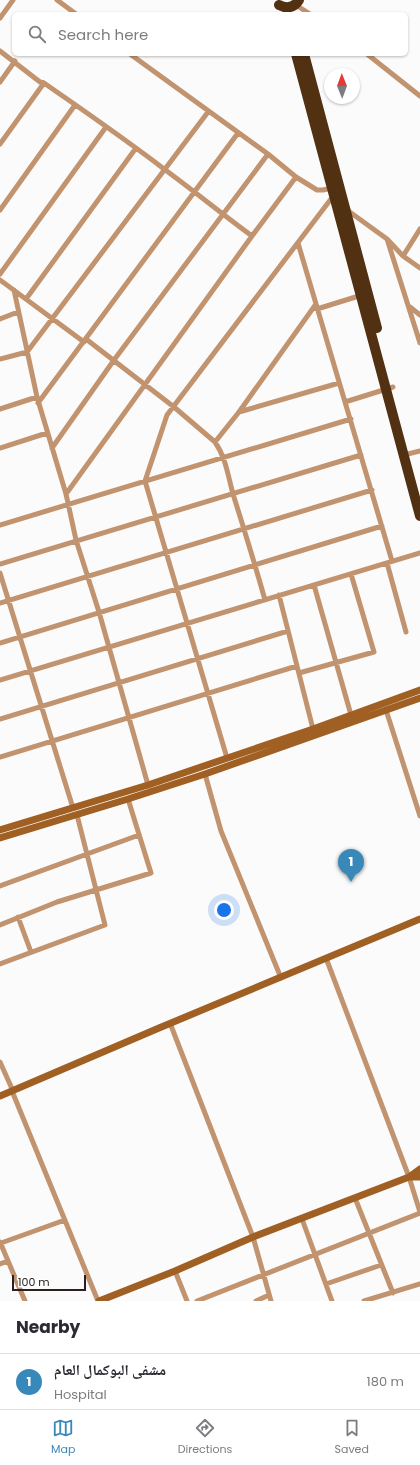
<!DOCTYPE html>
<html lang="en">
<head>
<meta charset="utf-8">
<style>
  :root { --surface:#fff; --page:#f2f2f3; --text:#2b2b33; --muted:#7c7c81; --line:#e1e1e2; --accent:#3988ba }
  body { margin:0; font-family:Poppins,"Noto Naskh Arabic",sans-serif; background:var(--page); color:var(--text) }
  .compass { position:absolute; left:324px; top:68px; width:36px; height:36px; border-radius:50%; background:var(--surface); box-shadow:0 1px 3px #0004; rotate:359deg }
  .scale { position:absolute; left:12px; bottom:10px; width:74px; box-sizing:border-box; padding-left:4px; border:2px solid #2c201e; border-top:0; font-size:11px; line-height:14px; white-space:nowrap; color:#2c201e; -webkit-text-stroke:3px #fff; paint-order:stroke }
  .you { position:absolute; left:224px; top:910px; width:14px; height:14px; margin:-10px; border:3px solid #fff; border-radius:50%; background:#1a73e8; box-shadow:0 0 0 6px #1a73e833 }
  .badge { display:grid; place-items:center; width:26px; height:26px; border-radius:50%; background:var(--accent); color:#fff; font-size:13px; font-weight:700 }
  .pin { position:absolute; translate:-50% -33px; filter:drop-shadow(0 1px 2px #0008) }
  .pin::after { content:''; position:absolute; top:21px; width:14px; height:12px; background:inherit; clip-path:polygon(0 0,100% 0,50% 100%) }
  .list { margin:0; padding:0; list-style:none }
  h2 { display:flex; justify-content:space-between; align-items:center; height:52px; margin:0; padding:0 16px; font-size:17px }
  h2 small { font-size:13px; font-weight:400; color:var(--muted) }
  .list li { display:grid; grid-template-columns:26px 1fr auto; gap:12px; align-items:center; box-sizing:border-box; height:56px; padding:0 16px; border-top:1px solid var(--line) }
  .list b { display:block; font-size:15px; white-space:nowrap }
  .list p { margin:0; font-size:13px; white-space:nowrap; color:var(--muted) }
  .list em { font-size:13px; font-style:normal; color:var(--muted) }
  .icon { flex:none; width:22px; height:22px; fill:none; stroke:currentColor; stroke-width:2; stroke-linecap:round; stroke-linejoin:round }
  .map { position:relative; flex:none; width:420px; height:1301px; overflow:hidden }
  .search { position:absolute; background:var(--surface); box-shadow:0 1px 3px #0004; left:12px; right:12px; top:12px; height:44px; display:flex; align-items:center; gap:10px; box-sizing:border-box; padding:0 14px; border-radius:6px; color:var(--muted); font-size:15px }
  .sheet { height:108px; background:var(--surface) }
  nav { display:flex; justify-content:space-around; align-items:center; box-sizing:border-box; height:56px; border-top:1px solid var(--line); background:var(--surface); font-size:11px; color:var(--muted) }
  nav a { display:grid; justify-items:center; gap:2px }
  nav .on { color:var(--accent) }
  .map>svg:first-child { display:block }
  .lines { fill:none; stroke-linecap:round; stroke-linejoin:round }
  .street { stroke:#c1936f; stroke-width:5 }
  .secondary { stroke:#a16023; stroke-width:7 }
  .highway { stroke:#523112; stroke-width:10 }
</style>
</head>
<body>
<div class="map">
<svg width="420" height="1301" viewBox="0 0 420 1301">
  <rect width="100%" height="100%" fill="#fbfbfb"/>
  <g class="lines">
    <!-- street -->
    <path class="street" d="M57 0 76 14
      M299 7 310 14
      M0 18 13 0
      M0 51 40 82 44 83C84 111 125 139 164 169 194 191 222 214 252 236
      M130 54 268 154 296 177 317 190H323L332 188
      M367 54 420 96
      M0 82 15 61
      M0 144 44 83
      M0 210 75 105
      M347 210 387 239 403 256 420 268
      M387 239 420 343
      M298 243 392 561
      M403 256 420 229
      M0 274 106 127
      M0 280 84 342
      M14 290 37 397 66 494 76 540 99 612 148 785
      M26 299 136 148
      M410 307 420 315
      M317 309 362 295
      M0 319 18 312
      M86 339 174 407 215 442C226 458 228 476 233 494 244 529 255 564 265 600
      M0 359 27 352 208 112
      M345 402 393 387
      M38 403 238 133
      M0 409 37 397
      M239 412 339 383
      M215 442 239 412 316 304
      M0 448 47 433
      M52 448 114 360 268 154
      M404 455 420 451
      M66 494 252 236 296 177
      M0 525 351 419
      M387 563 406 632
      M0 564 361 455
      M0 573 73 808
      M314 585 351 715
      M279 595 313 729
      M0 603 372 490
      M0 643 382 526
      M299 673 374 652 351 574
      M0 680 420 553
      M386 710 420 816
      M0 719 288 631
      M0 757 297 666
      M227 758 145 481 167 415 334 195
      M205 774 221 831 281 978
      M0 886 139 835
      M18 917 31 952
      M0 925 57 902 151 873 128 799
      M326 958 409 1177 420 1212
      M0 964 105 925 77 815
      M170 1023 253 1237 271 1301
      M0 1062 13 1091
      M12 1091 98 1301
      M355 1198 393 1293
      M302 1219 332 1301
      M0 1242 25 1301
      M1 1243 65 1220
      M0 1264 8 1261
      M175 1271 187 1301
      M326 1284 381 1265
      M197 1301 420 1213
      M256 1301 269 1295
      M364 1301 420 1284"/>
    <!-- secondary -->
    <path class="secondary" d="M0 830 148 785 313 729 420 690
      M0 838 128 799 205 774 420 698
      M0 1096 159 1028 420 919
      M409 1177H420
      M99 1301 175 1271 253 1237 409 1177 420 1169"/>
    <!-- highway -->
    <path class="highway" d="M279 5C287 9 294 8 299 0
      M296 54 420 516
      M304 54 377 328"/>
  </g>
</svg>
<svg class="compass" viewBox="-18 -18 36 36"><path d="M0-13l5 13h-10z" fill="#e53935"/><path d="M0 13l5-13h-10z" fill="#7c7c81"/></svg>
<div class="scale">100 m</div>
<div class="you"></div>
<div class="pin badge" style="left:351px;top:882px">1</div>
<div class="search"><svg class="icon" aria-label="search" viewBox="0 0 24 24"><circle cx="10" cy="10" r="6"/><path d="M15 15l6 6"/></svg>Search here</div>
</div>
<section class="sheet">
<h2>Nearby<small></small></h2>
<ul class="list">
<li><span class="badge">1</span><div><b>مشفى البوكمال العام</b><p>Hospital</p></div><em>180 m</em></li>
</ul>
</section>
<nav>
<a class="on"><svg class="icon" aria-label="map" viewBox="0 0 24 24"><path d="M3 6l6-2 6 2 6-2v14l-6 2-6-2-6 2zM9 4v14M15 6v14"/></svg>Map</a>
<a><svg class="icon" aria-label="directions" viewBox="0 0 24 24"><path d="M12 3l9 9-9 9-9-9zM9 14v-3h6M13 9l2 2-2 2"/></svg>Directions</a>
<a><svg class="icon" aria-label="saved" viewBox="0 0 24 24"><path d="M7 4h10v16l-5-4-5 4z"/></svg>Saved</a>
</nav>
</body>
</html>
